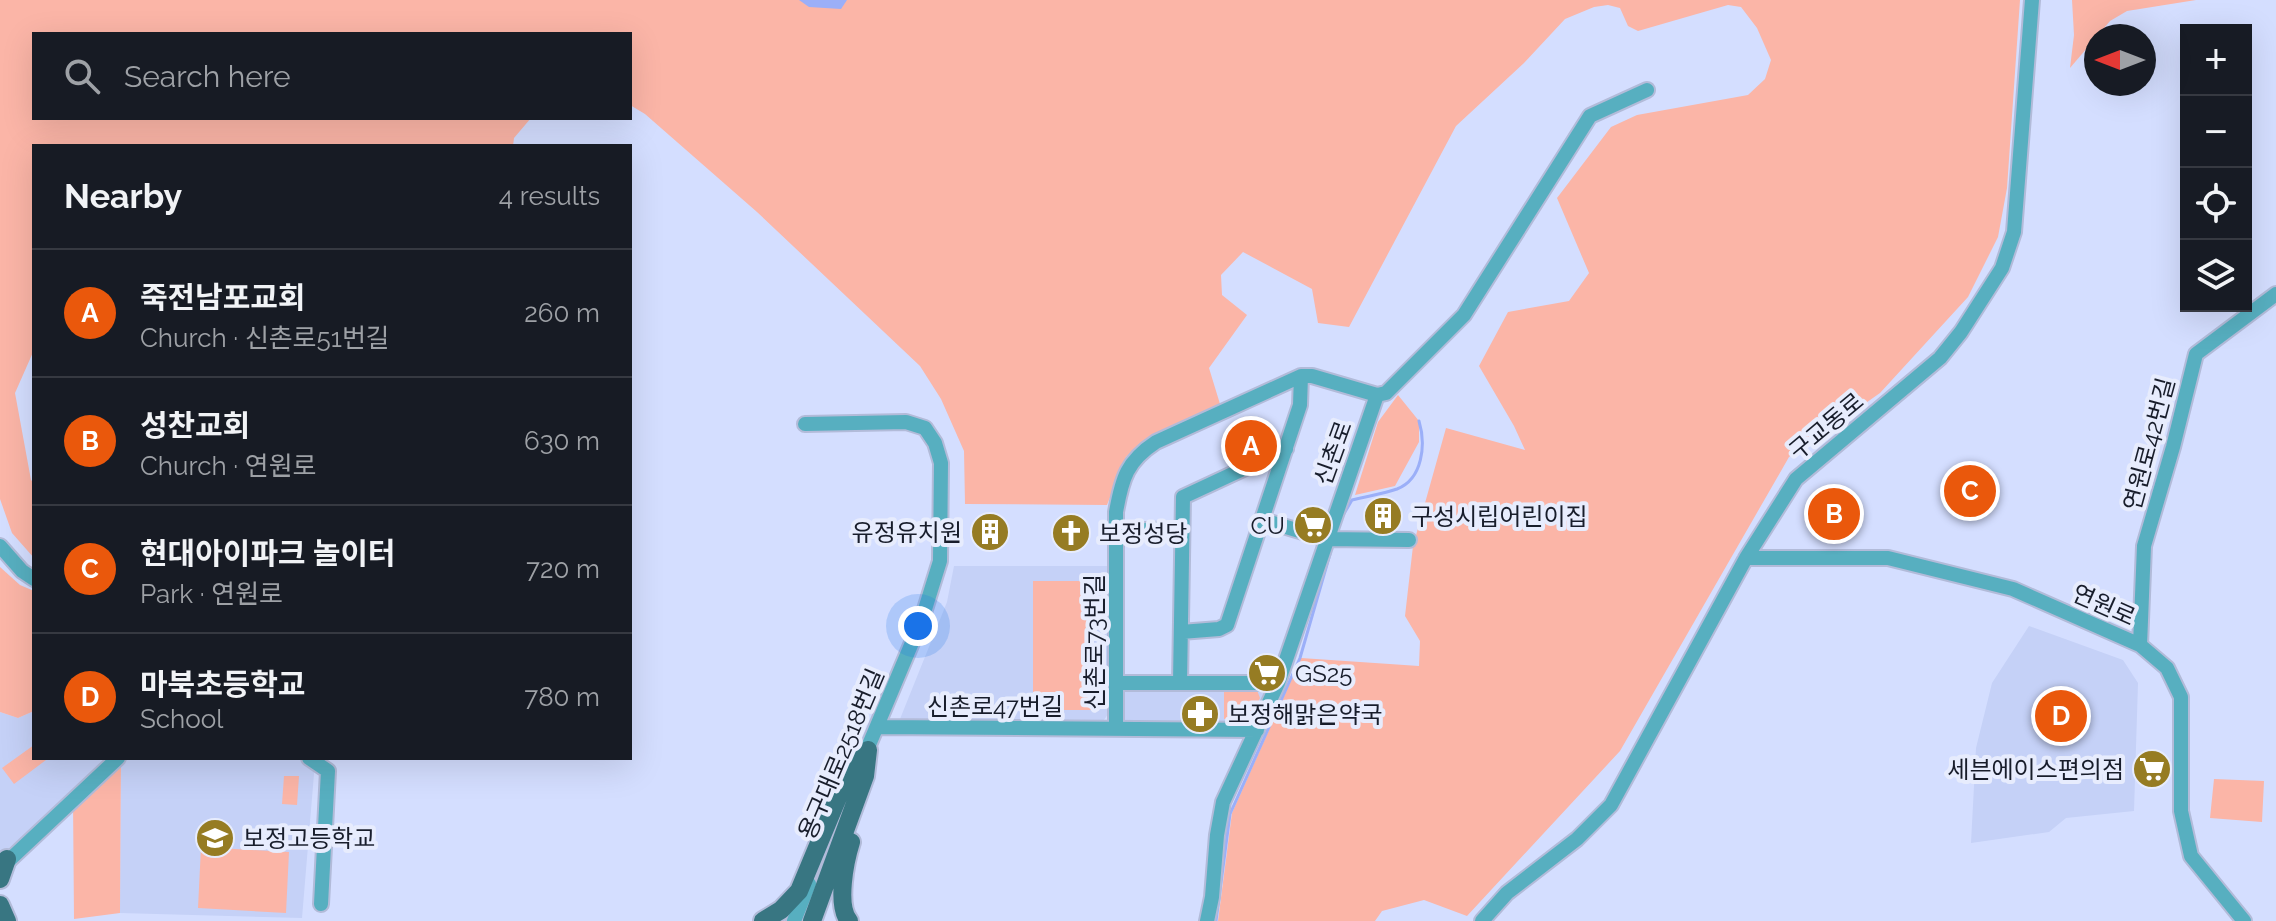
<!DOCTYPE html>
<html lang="en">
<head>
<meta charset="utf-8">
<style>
  :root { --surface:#171b24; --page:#20242c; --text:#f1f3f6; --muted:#9ea1a6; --line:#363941; --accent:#ea580c }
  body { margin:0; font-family:Raleway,"Noto Sans KR",sans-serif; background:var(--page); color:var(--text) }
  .controls { position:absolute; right:24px; top:24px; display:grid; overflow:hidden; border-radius:0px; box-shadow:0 8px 32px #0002 }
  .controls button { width:72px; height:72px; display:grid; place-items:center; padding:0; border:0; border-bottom:2px solid var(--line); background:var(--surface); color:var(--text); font:40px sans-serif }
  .compass { position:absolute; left:2084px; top:24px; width:72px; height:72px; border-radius:50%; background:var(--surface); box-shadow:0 8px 32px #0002; rotate:270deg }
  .you { position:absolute; left:918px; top:626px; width:28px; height:28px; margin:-20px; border:6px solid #fff; border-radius:50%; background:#1a73e8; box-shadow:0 0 0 12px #1a73e833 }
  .badge { display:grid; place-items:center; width:52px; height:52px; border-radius:50%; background:var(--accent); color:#fff; font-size:26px; font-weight:700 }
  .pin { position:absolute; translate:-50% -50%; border:4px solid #fff; box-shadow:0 2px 8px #0006 }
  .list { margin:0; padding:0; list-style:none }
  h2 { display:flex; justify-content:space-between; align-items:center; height:104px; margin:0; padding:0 32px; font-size:34px }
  h2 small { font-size:26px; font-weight:400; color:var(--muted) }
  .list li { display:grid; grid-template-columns:52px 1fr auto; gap:24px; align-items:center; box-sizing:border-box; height:128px; padding:0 32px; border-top:2px solid var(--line) }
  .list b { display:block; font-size:30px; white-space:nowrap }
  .list p { margin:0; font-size:26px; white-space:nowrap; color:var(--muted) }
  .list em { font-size:26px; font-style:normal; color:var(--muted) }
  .icon { flex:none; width:44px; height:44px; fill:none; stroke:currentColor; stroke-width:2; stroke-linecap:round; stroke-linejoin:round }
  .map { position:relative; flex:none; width:2276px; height:921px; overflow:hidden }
  .search { position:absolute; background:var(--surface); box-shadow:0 8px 32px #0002; left:32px; top:32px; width:600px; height:88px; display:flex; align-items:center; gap:20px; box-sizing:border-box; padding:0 28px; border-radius:0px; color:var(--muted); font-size:30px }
  .panel { position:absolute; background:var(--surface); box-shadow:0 8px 32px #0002; left:32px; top:144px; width:600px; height:616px; border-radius:0px }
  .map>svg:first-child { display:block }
  .built { fill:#c5d1f7 }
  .green { fill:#fbb5a7 }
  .water { fill:#9baff8 }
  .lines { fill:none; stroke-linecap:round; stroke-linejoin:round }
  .stream { stroke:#9baff8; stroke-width:3 }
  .minor-casing { stroke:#b2bbd9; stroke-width:18 }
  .major-casing { stroke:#b2bbd9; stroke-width:22 }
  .minor { stroke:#57afc0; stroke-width:14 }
  .major { stroke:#387682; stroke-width:18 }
  .labels { text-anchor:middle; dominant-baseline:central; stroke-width:8; stroke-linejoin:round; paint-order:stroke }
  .street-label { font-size:24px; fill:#181d2b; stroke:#e7ecfd }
  .poi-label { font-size:24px; fill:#181d2b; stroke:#e7ecfd; text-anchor:start }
</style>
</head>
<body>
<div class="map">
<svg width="2276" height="921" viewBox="0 0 2276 921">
  <rect width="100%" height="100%" fill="#d4deff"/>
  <!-- built -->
  <path class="built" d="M954 566H1112L1110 711 1104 720 900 719 947 602Z
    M2029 626 2123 660 2138 683 2134 811 2066 818 2049 832 1971 843 1976 748 1992 683Z
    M1122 687 1266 690V695L1255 718 1244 723H1122Z
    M34 711V758H101L109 766 0 855V712L18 718Z
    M121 758H309L315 762 302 918 120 913Z"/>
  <!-- green -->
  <path class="green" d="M0 0H2020L2007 188 1998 237 1968 297 1880 393 1789 457 1620 751 1467 916 1424 900 1382 911 1375 921H1218L1232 813 1301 658 1419 666 1420 641 1405 616 1413 546 1446 428 1525 450 1514 426 1479 366 1508 312 1569 301 1589 273 1557 198 1611 127 1637 115 1748 95 1765 79 1771 60 1757 28 1741 7 1728 5 1638 31 1628 26 1620 8 1608 5 1594 7 1565 19 1524 63 1456 126 1349 327 1318 323 1312 289 1243 252 1221 275 1222 295 1247 315 1209 368 1220 404 1143 441 1126 457 1107 505 965 504 964 451 941 399 920 366 757 212 645 114 630 105V34H34V118H531L514 138 513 146H34V350L15 393 31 480 34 483V558L12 533 0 499Z
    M2072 0H2196L2127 11 2110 21 2070 68 2074 35Z
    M1398 395 1419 421V442L1395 486 1355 495 1378 422Z
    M1972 472 1986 507 1972 516 1955 482Z
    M0 567 20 585 34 591V711L18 718 0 712Z
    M1033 581H1092V710H1033Z
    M1224 689 1257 690 1260 698C1250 719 1247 720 1224 719Z
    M34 745V758L46 760 14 784 2 768Z
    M121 758 120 913 74 919 73 800Z
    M284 776H299L297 805 282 804Z
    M2214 779 2264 781 2262 822 2210 818Z
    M201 847 289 852 286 913 198 908Z"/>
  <!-- water -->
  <path class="water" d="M799 0H847L841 9 809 7Z"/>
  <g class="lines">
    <!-- stream -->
    <path class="stream" d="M1342 517 1352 500C1367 496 1383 494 1397 489 1423 479 1426 444 1419 421
      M1216 921 1230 814 1300 658 1330 554"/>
    <defs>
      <path id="minor" d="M1377 395 1386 393 1464 315 1590 116 1647 90
        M805 424 906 422 925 428 935 443 941 463 940 561 922 619 863 759
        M1263 520 1326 539 1409 540
        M1115 531 1182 529
        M0 546 22 571 34 579
        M1746 558H1888L2013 589 2140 645 2167 668 2181 697V811L2191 856 2244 921
        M1181 632 1219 629 1227 625 1300 405 1301 376
        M2140 645 2144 546 2173 447 2196 354 2276 294
        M1116 683H1278
        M1180 683 1183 497 1286 449
        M877 727 1257 730
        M1116 728V512C1122 478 1127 461 1156 442L1301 376H1312L1377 395
        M309 758 328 771 321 904
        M2 867 118 758
        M794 921 809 884
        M1207 921 1212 897 1217 835 1223 802 1278 683 1377 395
        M1482 921 1507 893 1577 839 1611 805 1746 558 1796 479 1940 358 1961 332 2002 268 2014 232 2032 0"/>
      <path id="major" d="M0 879 7 859
        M0 905 7 921
        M763 921 781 910 799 891 849 771 868 750
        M812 921 865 776 868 750
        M849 921C836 905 845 861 851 842"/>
    </defs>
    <!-- minor casing -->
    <use href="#minor" class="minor-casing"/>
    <!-- major casing -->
    <use href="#major" class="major-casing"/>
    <!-- minor -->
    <use href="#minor" class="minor"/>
    <!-- major -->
    <use href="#major" class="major"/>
  </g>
  <!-- icons -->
  <defs>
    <symbol id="building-disc" viewBox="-11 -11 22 22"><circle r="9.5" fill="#967c23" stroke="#e7ecfd"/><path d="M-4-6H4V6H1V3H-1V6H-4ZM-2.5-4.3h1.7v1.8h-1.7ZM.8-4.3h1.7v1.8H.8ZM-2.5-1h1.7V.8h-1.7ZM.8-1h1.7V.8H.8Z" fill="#fff"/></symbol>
    <symbol id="supermarket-disc" viewBox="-11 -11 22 22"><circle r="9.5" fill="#967c23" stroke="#e7ecfd"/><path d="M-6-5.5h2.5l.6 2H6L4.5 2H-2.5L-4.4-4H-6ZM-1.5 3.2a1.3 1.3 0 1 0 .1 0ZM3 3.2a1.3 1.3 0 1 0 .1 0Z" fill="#fff"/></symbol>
    <symbol id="church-disc" viewBox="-11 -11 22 22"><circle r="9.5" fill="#967c23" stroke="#e7ecfd"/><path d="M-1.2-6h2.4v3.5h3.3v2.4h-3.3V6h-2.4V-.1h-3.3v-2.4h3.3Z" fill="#fff"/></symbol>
    <symbol id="pharmacy-disc" viewBox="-11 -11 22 22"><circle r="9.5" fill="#967c23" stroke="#e7ecfd"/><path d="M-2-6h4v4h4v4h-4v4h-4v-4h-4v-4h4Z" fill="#fff"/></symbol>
    <symbol id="school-disc" viewBox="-11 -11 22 22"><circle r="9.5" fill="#967c23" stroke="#e7ecfd"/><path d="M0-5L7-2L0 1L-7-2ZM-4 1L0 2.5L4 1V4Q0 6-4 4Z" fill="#fff"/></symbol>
  </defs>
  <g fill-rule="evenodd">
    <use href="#building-disc" x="1361" y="494" width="44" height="44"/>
    <use href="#supermarket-disc" x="1291" y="503" width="44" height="44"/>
    <use href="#building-disc" x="968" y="510" width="44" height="44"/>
    <use href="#church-disc" x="1049" y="511" width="44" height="44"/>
    <use href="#supermarket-disc" x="1245" y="651" width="44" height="44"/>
    <use href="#pharmacy-disc" x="1178" y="692" width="44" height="44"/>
    <use href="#supermarket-disc" x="2130" y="747" width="44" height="44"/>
    <use href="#school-disc" x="193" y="816" width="44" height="44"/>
  </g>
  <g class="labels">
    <!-- street labels -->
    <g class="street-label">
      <text transform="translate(1826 426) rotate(-40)">구교동로</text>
      <text transform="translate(2149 444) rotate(-75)">연원로42번길</text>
      <text transform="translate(1333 453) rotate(-70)">신촌로</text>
      <text transform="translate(2104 605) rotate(24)">연원로</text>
      <text transform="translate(1094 642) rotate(-90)">신촌로73번길</text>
      <text x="995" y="706">신촌로47번길</text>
      <text transform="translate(841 754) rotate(-67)">용구대로2518번길</text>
    </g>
    <!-- poi labels -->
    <g class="poi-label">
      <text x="1411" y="516">구성시립어린이집</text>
      <text x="1285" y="525" text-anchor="end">CU</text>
      <text x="962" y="532" text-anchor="end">유정유치원</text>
      <text x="1099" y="533">보정성당</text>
      <text x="1295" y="673">GS25</text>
      <text x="1228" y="714">보정해맑은약국</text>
      <text x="2124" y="769" text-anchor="end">세븐에이스편의점</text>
      <text x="243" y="838">보정고등학교</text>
    </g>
  </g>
</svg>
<div class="controls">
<button>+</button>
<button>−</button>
<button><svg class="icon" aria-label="locate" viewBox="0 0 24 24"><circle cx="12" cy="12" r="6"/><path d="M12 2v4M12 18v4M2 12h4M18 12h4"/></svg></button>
<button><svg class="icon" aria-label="layers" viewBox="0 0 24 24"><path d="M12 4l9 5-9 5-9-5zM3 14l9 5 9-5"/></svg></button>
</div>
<svg class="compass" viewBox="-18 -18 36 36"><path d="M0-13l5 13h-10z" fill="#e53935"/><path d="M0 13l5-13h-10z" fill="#9ea1a6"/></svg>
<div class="you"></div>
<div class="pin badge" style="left:1251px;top:446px">A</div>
<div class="pin badge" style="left:1834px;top:514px">B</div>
<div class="pin badge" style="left:1970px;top:491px">C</div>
<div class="pin badge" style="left:2061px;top:716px">D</div>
<div class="search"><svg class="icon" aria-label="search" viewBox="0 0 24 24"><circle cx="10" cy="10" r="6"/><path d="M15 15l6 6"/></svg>Search here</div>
<section class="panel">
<h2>Nearby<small>4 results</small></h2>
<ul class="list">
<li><span class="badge">A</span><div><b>죽전남포교회</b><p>Church · 신촌로51번길</p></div><em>260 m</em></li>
<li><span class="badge">B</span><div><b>성찬교회</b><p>Church · 연원로</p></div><em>630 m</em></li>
<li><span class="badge">C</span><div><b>현대아이파크 놀이터</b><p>Park · 연원로</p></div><em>720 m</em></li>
<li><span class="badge">D</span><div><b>마북초등학교</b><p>School</p></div><em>780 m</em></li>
</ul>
</section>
</div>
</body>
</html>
